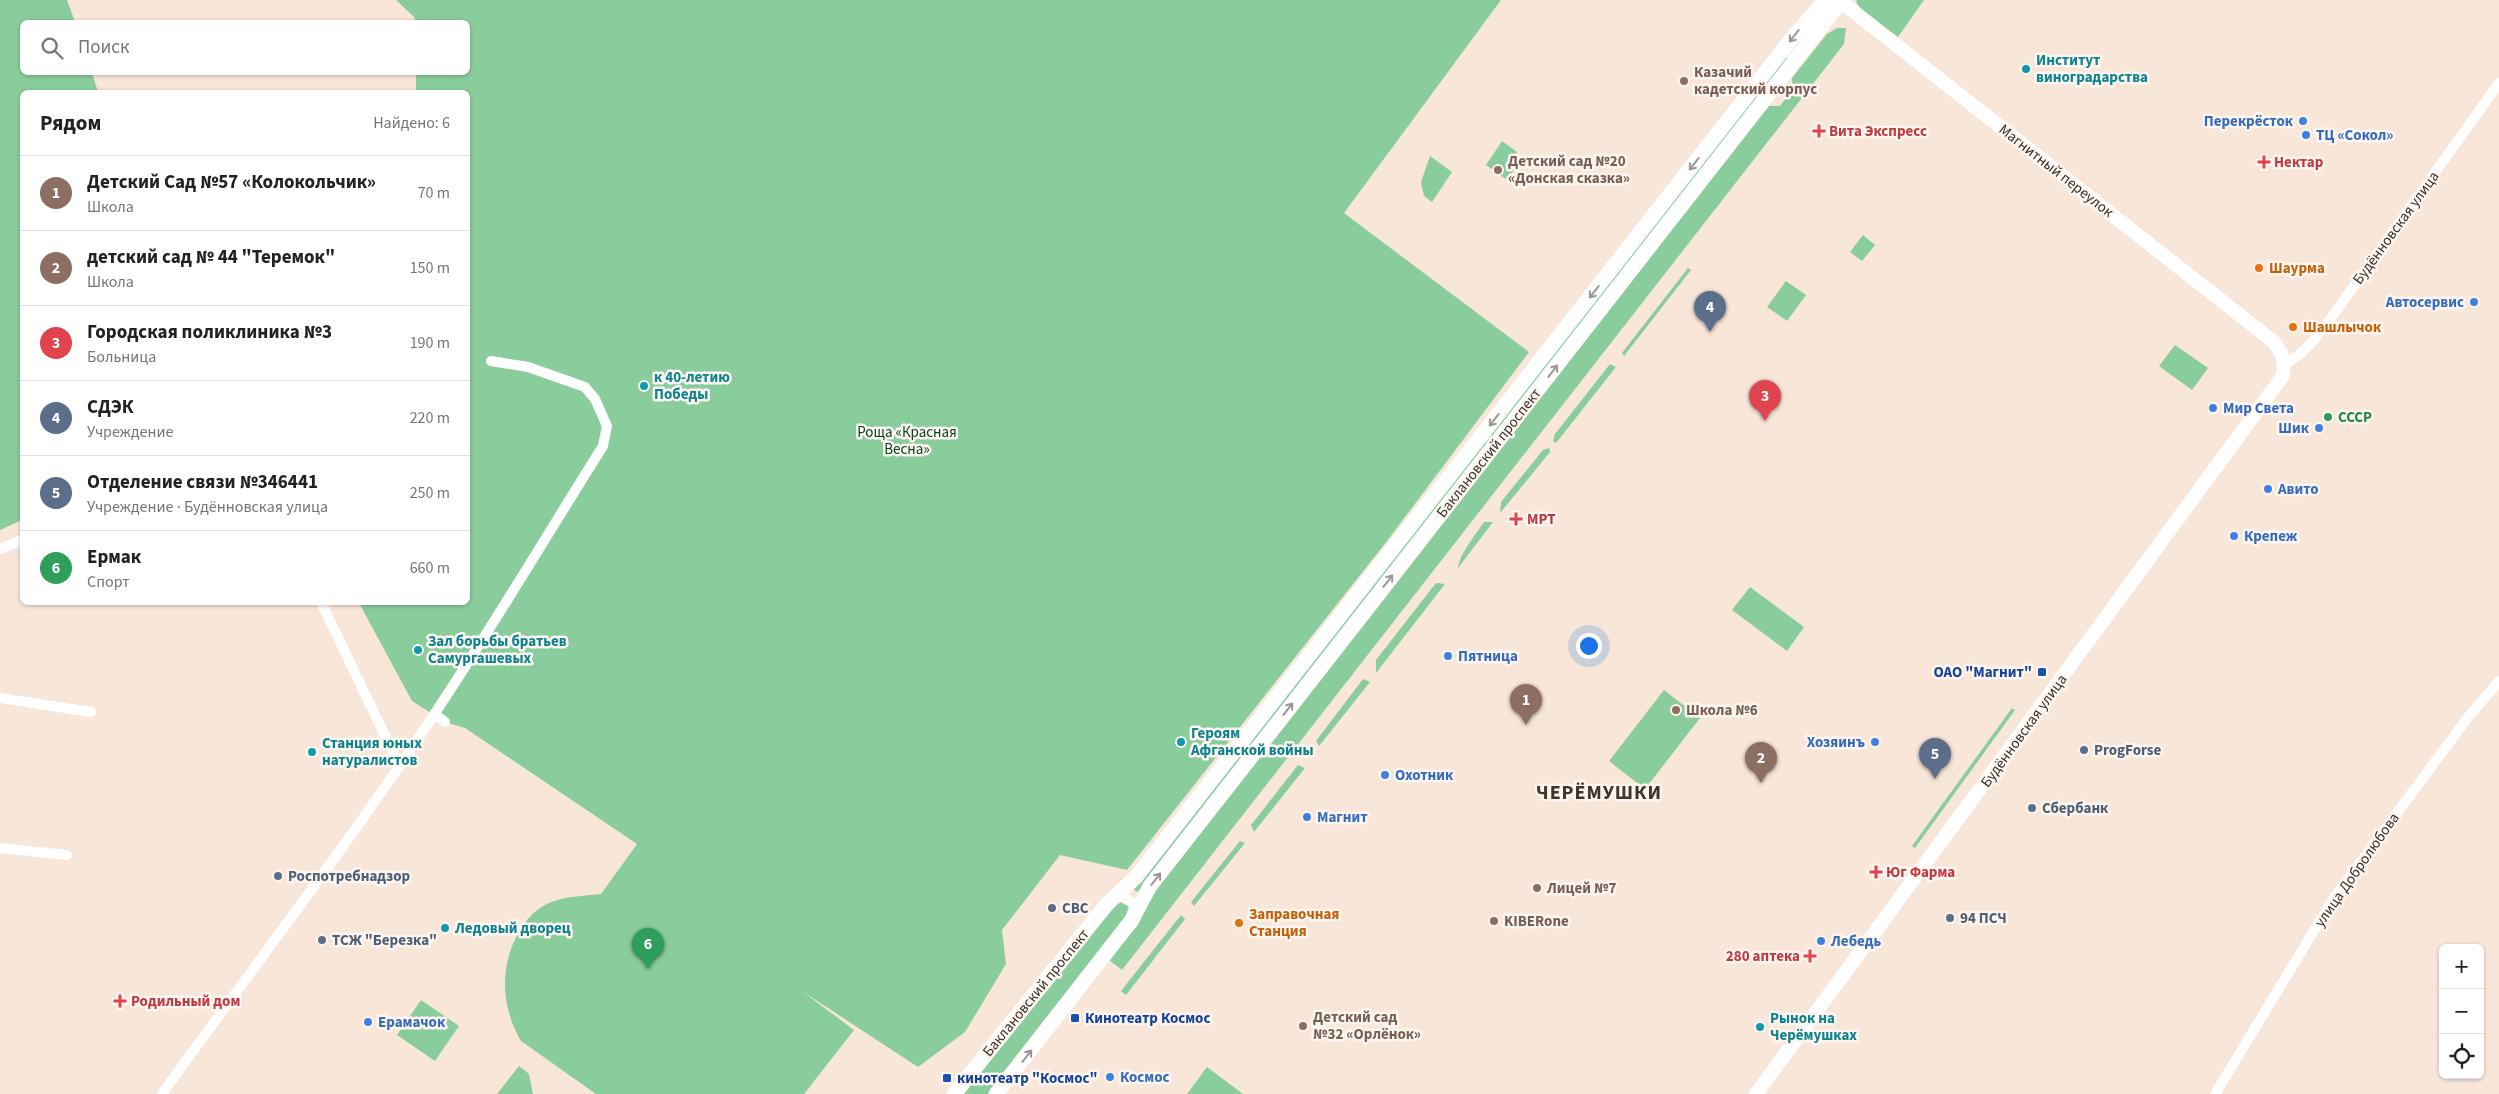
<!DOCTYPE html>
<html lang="ru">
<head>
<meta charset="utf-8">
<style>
  :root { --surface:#fff; --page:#f6f6f6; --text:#222; --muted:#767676; --line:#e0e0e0; --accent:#31895e }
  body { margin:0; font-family:"Source Sans 3",sans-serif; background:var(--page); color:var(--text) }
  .controls { position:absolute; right:15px; bottom:15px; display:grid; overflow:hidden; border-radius:8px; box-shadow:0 1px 4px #0004 }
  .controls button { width:45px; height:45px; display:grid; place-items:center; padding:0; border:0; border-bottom:1px solid var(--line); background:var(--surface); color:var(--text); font:25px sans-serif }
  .you { position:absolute; left:1588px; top:645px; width:18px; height:18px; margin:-12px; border:4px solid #fff; border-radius:50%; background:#1a73e8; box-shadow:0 0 0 8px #1a73e833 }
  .badge { display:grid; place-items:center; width:32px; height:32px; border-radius:50%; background:var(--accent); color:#fff; font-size:16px; font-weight:700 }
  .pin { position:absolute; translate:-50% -41px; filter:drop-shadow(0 1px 2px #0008) }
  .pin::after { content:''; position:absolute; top:26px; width:18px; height:15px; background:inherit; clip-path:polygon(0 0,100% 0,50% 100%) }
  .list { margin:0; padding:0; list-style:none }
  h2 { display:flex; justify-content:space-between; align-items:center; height:65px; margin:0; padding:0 20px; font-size:21px }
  h2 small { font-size:16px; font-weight:400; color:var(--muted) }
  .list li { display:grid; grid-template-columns:32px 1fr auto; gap:15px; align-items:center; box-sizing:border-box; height:75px; padding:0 20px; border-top:1px solid var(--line) }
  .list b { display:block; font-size:19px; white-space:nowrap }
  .list p { margin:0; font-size:16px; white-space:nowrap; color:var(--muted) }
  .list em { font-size:16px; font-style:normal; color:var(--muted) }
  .icon { flex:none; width:28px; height:28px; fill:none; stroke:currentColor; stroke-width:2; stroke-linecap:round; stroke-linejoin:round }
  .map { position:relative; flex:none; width:2499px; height:1094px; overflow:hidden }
  .search { position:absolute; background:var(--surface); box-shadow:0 1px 4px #0004; left:20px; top:20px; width:450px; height:55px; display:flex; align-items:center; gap:12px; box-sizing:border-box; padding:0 18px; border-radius:8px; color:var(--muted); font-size:19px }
  .panel { position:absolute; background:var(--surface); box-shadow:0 1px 4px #0004; left:20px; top:90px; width:450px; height:515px; border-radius:8px }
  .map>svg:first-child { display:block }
  .green { fill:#89cd9d }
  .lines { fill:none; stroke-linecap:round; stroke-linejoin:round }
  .minor { stroke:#fff; stroke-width:10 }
  .secondary { stroke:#fff; stroke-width:14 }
  .primary { stroke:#fff; stroke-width:15 }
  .oneway { stroke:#9a9694 }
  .culture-dot { fill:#0f9aa8; stroke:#fdf5f0; stroke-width:2 }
  .education-dot { fill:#8d6e63; stroke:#fdf5f0; stroke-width:2 }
  .shop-dot { fill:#3f7fe0; stroke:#fdf5f0; stroke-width:2 }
  .health-dot { fill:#e0444e; stroke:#fdf5f0; stroke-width:2 }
  .food-dot { fill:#e8710a; stroke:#fdf5f0; stroke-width:2 }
  .leisure-dot { fill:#2e9e5b; stroke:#fdf5f0; stroke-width:2 }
  .transit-dot { fill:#1a4fb4; stroke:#fdf5f0; stroke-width:2 }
  .service-dot { fill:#5c6f8a; stroke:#fdf5f0; stroke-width:2 }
  .labels { text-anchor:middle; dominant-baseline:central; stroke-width:5; stroke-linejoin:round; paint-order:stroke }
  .culture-label { font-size:15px; font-weight:bold; fill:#0d838f; stroke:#fdf5f0; text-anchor:start }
  .education-label { font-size:15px; font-weight:bold; fill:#785e54; stroke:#fdf5f0; text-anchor:start }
  .shop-label { font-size:15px; font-weight:bold; fill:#366cbe; stroke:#fdf5f0; text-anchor:start }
  .health-label { font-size:15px; font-weight:bold; fill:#be3a42; stroke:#fdf5f0; text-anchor:start }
  .street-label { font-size:15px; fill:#352e29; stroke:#fdf5f0 }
  .food-label { font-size:15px; font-weight:bold; fill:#c56008; stroke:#fdf5f0; text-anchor:start }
  .leisure-label { font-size:15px; font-weight:bold; fill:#27864d; stroke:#fdf5f0; text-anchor:start }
  .park-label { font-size:15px; fill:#064322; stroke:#fdf5f0 }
  .transit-label { font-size:15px; font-weight:bold; fill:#164399; stroke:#fdf5f0; text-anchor:start }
  .service-label { font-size:15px; font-weight:bold; fill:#4e5e75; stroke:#fdf5f0; text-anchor:start }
  .district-label { font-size:20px; font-weight:bold; letter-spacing:1px; fill:#423429; stroke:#fdf5f0 }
</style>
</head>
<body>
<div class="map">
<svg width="2499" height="1094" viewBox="0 0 2499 1094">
  <rect width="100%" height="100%" fill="#f8e6d8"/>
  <!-- green -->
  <path class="green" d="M0 0H67L75 22H22V72L92 73 98 92H22V520L0 530Z
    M396 0H1501L1344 213 1529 352 1387 541 1127 870 1060 855 1002 930 1006 964 965 1032 918 1067 802 991 854 1030 804 1094H596L521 1041C501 1007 499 966 519 932 526 920 535 909 549 903 565 896 583 896 601 894L637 844 465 728 445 722 412 701 359 603 468 602V92H416V73L468 72V22H415V18Z
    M1857 0H1924L1898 37 1864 13 1856 2Z
    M1837 28H1846L1844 44 1122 970 1109 960 1138 925 1153 894C1360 632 1563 368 1769 106H1780L1793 89 1792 78 1827 34Z
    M1785 56 1788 59 1138 892 1133 889Z
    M1502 141 1517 152 1516 167 1507 180 1486 165Z
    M1430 156 1452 172 1432 202 1424 196 1421 182Z
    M1863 235 1875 245 1862 261 1850 252Z
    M1688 268 1691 270 1624 356 1622 353Z
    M1786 281 1806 295 1787 321 1767 307Z
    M2175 345 2208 368 2192 390 2159 366Z
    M1610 364 1616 367 1556 443 1553 441 1555 434Z
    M1549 448 1550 452 1500 513 1501 502 1543 450Z
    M1484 522H1493L1458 568C1459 555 1476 534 1484 522Z
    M1436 583 1445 584 1376 673V660Z
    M1750 587 1804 627 1787 651 1732 610Z
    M1363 679 1370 682 1319 746 1316 741Z
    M1664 690 1700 718 1645 789 1609 761Z
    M2012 708 2015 710 1915 848 1912 846Z
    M1298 765 1305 768 1254 832 1251 825Z
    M1240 841 1245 843 1194 906 1191 902Z
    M1119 902 1128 906 1127 916 989 1094H964L1115 904Z
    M1181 915 1185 919 1126 995 1121 991Z
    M421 1000 459 1026 435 1061 397 1035Z
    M519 1066 529 1074 533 1094H497Z
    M1207 1067 1243 1094H1187Z"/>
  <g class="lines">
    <!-- minor -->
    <path class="minor" d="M2285 364C2303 355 2314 340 2326 325L2499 83
      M0 549 22 540
      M321 602 399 765
      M0 698 91 712
      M435 714 445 722
      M0 848 67 855
      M1119 893 1138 907
      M162 1094C253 967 349 844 435 713 493 626 547 535 603 446L607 426 595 399 585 387 528 367 491 361
      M2215 1094 2335 896 2469 716 2499 681"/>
    <!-- secondary -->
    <path class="secondary" d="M1756 1094 2282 377C2286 362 2283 354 2274 342L1839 0"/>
    <!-- primary -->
    <path class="primary" d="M954 1094 1107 904 1136 877 1793 37 1826 0
      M996 1094 1131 921 1150 886 1842 0"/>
  </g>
  <!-- one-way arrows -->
  <defs><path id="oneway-shaft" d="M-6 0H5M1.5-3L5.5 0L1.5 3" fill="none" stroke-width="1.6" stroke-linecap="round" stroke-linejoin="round" transform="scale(1.25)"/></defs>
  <g class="oneway">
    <use href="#oneway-shaft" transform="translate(1794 36) rotate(128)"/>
    <use href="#oneway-shaft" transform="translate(1694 164) rotate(128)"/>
    <use href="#oneway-shaft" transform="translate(1594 292) rotate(128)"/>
    <use href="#oneway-shaft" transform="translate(1553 371) rotate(-52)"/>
    <use href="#oneway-shaft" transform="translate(1494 420) rotate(128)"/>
    <use href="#oneway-shaft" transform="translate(1388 581) rotate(-52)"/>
    <use href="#oneway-shaft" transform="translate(1288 709) rotate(-52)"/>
    <use href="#oneway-shaft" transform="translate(1156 879) rotate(-52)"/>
    <use href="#oneway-shaft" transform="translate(1027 1056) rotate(-52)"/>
  </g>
  <!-- markers -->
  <g class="culture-dot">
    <circle cx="2026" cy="69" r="5"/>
    <circle cx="644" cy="386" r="5"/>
    <circle cx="418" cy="650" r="5"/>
    <circle cx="1181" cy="742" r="5"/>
    <circle cx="312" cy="752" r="5"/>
    <circle cx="445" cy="928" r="5"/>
    <circle cx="1760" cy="1027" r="5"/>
  </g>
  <g class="education-dot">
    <circle cx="1684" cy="81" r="5"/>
    <circle cx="1498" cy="170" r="5"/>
    <circle cx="1676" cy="710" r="5"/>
    <circle cx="1537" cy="888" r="5"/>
    <circle cx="1494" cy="921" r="5"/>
    <circle cx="1303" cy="1026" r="5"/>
  </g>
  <g class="shop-dot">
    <circle cx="2303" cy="121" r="5"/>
    <circle cx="2306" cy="135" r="5"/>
    <circle cx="2474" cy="302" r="5"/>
    <circle cx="2213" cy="408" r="5"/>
    <circle cx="2319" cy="428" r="5"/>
    <circle cx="2268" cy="489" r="5"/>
    <circle cx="2234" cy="536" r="5"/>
    <circle cx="1448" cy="656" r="5"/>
    <circle cx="1875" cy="742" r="5"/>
    <circle cx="1385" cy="775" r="5"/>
    <circle cx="1307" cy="817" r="5"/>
    <circle cx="1821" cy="941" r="5"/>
    <circle cx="368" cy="1022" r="5"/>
    <circle cx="1110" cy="1077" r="5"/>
  </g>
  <g class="health-dot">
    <path d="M1816.5 123.5h5v5h5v5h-5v5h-5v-5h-5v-5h5z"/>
    <path d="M2261.5 154.5h5v5h5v5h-5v5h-5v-5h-5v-5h5z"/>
    <path d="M1513.5 511.5h5v5h5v5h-5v5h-5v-5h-5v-5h5z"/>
    <path d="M1873.5 864.5h5v5h5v5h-5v5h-5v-5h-5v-5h5z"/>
    <path d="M1807.5 948.5h5v5h5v5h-5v5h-5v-5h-5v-5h5z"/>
    <path d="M117.5 993.5h5v5h5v5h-5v5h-5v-5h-5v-5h5z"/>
  </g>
  <g class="food-dot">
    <circle cx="2259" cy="268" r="5"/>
    <circle cx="2293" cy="327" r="5"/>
    <circle cx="1239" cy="923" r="5"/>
  </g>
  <circle class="leisure-dot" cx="2328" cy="417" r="5"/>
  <g class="transit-dot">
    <rect x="2037" y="667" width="10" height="10" rx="2.5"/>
    <rect x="1070" y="1013" width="10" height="10" rx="2.5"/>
    <rect x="942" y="1073" width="10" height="10" rx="2.5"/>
  </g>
  <g class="service-dot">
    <circle cx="2084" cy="750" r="5"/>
    <circle cx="2032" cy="808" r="5"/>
    <circle cx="278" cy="876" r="5"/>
    <circle cx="1052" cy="908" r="5"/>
    <circle cx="1950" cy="918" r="5"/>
    <circle cx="322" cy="940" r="5"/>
  </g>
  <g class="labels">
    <!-- culture labels -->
    <g class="culture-label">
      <text x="2036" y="60">Институт<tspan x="2036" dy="17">виноградарства</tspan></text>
      <text x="654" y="377">к 40-летию<tspan x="654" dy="17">Победы</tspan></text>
      <text x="428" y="641">Зал борьбы братьев<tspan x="428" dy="17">Самургашевых</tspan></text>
      <text x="1191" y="733">Героям<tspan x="1191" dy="17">Афганской войны</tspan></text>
      <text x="322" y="743">Станция юных<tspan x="322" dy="17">натуралистов</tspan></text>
      <text x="455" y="928">Ледовый дворец</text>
      <text x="1770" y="1018">Рынок на<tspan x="1770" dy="17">Черёмушках</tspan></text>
    </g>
    <!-- education labels -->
    <g class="education-label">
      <text x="1694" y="72">Казачий<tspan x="1694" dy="17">кадетский корпус</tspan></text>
      <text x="1508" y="161">Детский сад №20<tspan x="1508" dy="17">«Донская сказка»</tspan></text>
      <text x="1686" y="710">Школа №6</text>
      <text x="1547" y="888">Лицей №7</text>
      <text x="1504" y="921">KIBERone</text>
      <text x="1313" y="1017">Детский сад<tspan x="1313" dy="17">№32 «Орлёнок»</tspan></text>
    </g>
    <!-- shop labels -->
    <g class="shop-label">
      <text x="2293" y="121" text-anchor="end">Перекрёсток</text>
      <text x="2316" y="135">ТЦ «Сокол»</text>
      <text x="2464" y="302" text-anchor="end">Автосервис</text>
      <text x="2223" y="408">Мир Света</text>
      <text x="2309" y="428" text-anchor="end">Шик</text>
      <text x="2278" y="489">Авито</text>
      <text x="2244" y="536">Крепеж</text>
      <text x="1458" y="656">Пятница</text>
      <text x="1865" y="742" text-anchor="end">Хозяинъ</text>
      <text x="1395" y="775">Охотник</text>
      <text x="1317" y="817">Магнит</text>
      <text x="1831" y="941">Лебедь</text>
      <text x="378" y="1022">Ерамачок</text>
      <text x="1120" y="1077">Космос</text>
    </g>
    <!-- health labels -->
    <g class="health-label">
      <text x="1829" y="131">Вита Экспресс</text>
      <text x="2274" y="162">Нектар</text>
      <text x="1527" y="519">МРТ</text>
      <text x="1886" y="872">Юг Фарма</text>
      <text x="1800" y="956" text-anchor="end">280 аптека</text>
      <text x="131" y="1001">Родильный дом</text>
    </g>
    <!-- street labels -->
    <g class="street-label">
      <text transform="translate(2056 171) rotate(38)">Магнитный переулок</text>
      <text transform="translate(2396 228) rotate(-54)">Будённовская улица</text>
      <text transform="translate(1489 453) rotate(-52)">Баклановский проспект</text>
      <text transform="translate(2024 731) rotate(-54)">Будённовская улица</text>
      <text transform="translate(2357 870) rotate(-55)">улица Добролюбова</text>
      <text transform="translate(1036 993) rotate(-51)">Баклановский проспект</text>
    </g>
    <!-- food labels -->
    <g class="food-label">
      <text x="2269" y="268">Шаурма</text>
      <text x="2303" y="327">Шашлычок</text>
      <text x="1249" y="914">Заправочная<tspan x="1249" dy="17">Станция</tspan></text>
    </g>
    <!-- leisure labels -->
    <g class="leisure-label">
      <text x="2338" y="417">СССР</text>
    </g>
    <!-- park labels -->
    <g class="park-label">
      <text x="907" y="432">Роща «Красная<tspan x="907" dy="17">Весна»</tspan></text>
    </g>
    <!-- transit labels -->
    <g class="transit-label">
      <text x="2032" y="672" text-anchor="end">ОАО "Магнит"</text>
      <text x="1085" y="1018">Кинотеатр Космос</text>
      <text x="957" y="1078">кинотеатр "Космос"</text>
    </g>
    <!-- service labels -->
    <g class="service-label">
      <text x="2094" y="750">ProgForse</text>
      <text x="2042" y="808">Сбербанк</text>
      <text x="288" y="876">Роспотребнадзор</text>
      <text x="1062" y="908">СВС</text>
      <text x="1960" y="918">94 ПСЧ</text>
      <text x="332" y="940">ТСЖ "Березка"</text>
    </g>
    <!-- district labels -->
    <g class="district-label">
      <text x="1599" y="793">ЧЕРЁМУШКИ</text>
    </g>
  </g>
</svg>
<div class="controls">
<button>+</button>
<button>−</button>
<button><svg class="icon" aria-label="locate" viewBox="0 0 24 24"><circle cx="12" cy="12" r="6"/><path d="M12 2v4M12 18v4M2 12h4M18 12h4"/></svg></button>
</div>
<div class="you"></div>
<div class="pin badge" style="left:1526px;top:725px;background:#8d6e63">1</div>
<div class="pin badge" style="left:1761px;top:783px;background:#8d6e63">2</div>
<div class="pin badge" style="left:1765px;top:421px;background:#e0444e">3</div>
<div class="pin badge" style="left:1710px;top:332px;background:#5c6f8a">4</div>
<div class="pin badge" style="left:1935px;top:779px;background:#5c6f8a">5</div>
<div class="pin badge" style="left:648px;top:969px;background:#2e9e5b">6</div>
<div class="search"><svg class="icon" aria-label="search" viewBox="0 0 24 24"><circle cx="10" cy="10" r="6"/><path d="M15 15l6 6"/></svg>Поиск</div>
<section class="panel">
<h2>Рядом<small>Найдено: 6</small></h2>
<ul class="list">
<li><span class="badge" style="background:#8d6e63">1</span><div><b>Детский Сад №57 «Колокольчик»</b><p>Школа</p></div><em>70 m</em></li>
<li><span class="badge" style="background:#8d6e63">2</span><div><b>детский сад № 44 &quot;Теремок&quot;</b><p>Школа</p></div><em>150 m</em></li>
<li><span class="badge" style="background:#e0444e">3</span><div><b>Городская поликлиника №3</b><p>Больница</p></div><em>190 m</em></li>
<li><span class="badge" style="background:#5c6f8a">4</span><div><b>СДЭК</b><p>Учреждение</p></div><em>220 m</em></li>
<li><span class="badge" style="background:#5c6f8a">5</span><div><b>Отделение связи №346441</b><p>Учреждение · Будённовская улица</p></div><em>250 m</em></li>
<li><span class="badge" style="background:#2e9e5b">6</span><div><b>Ермак</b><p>Спорт</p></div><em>660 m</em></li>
</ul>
</section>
</div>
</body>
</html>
